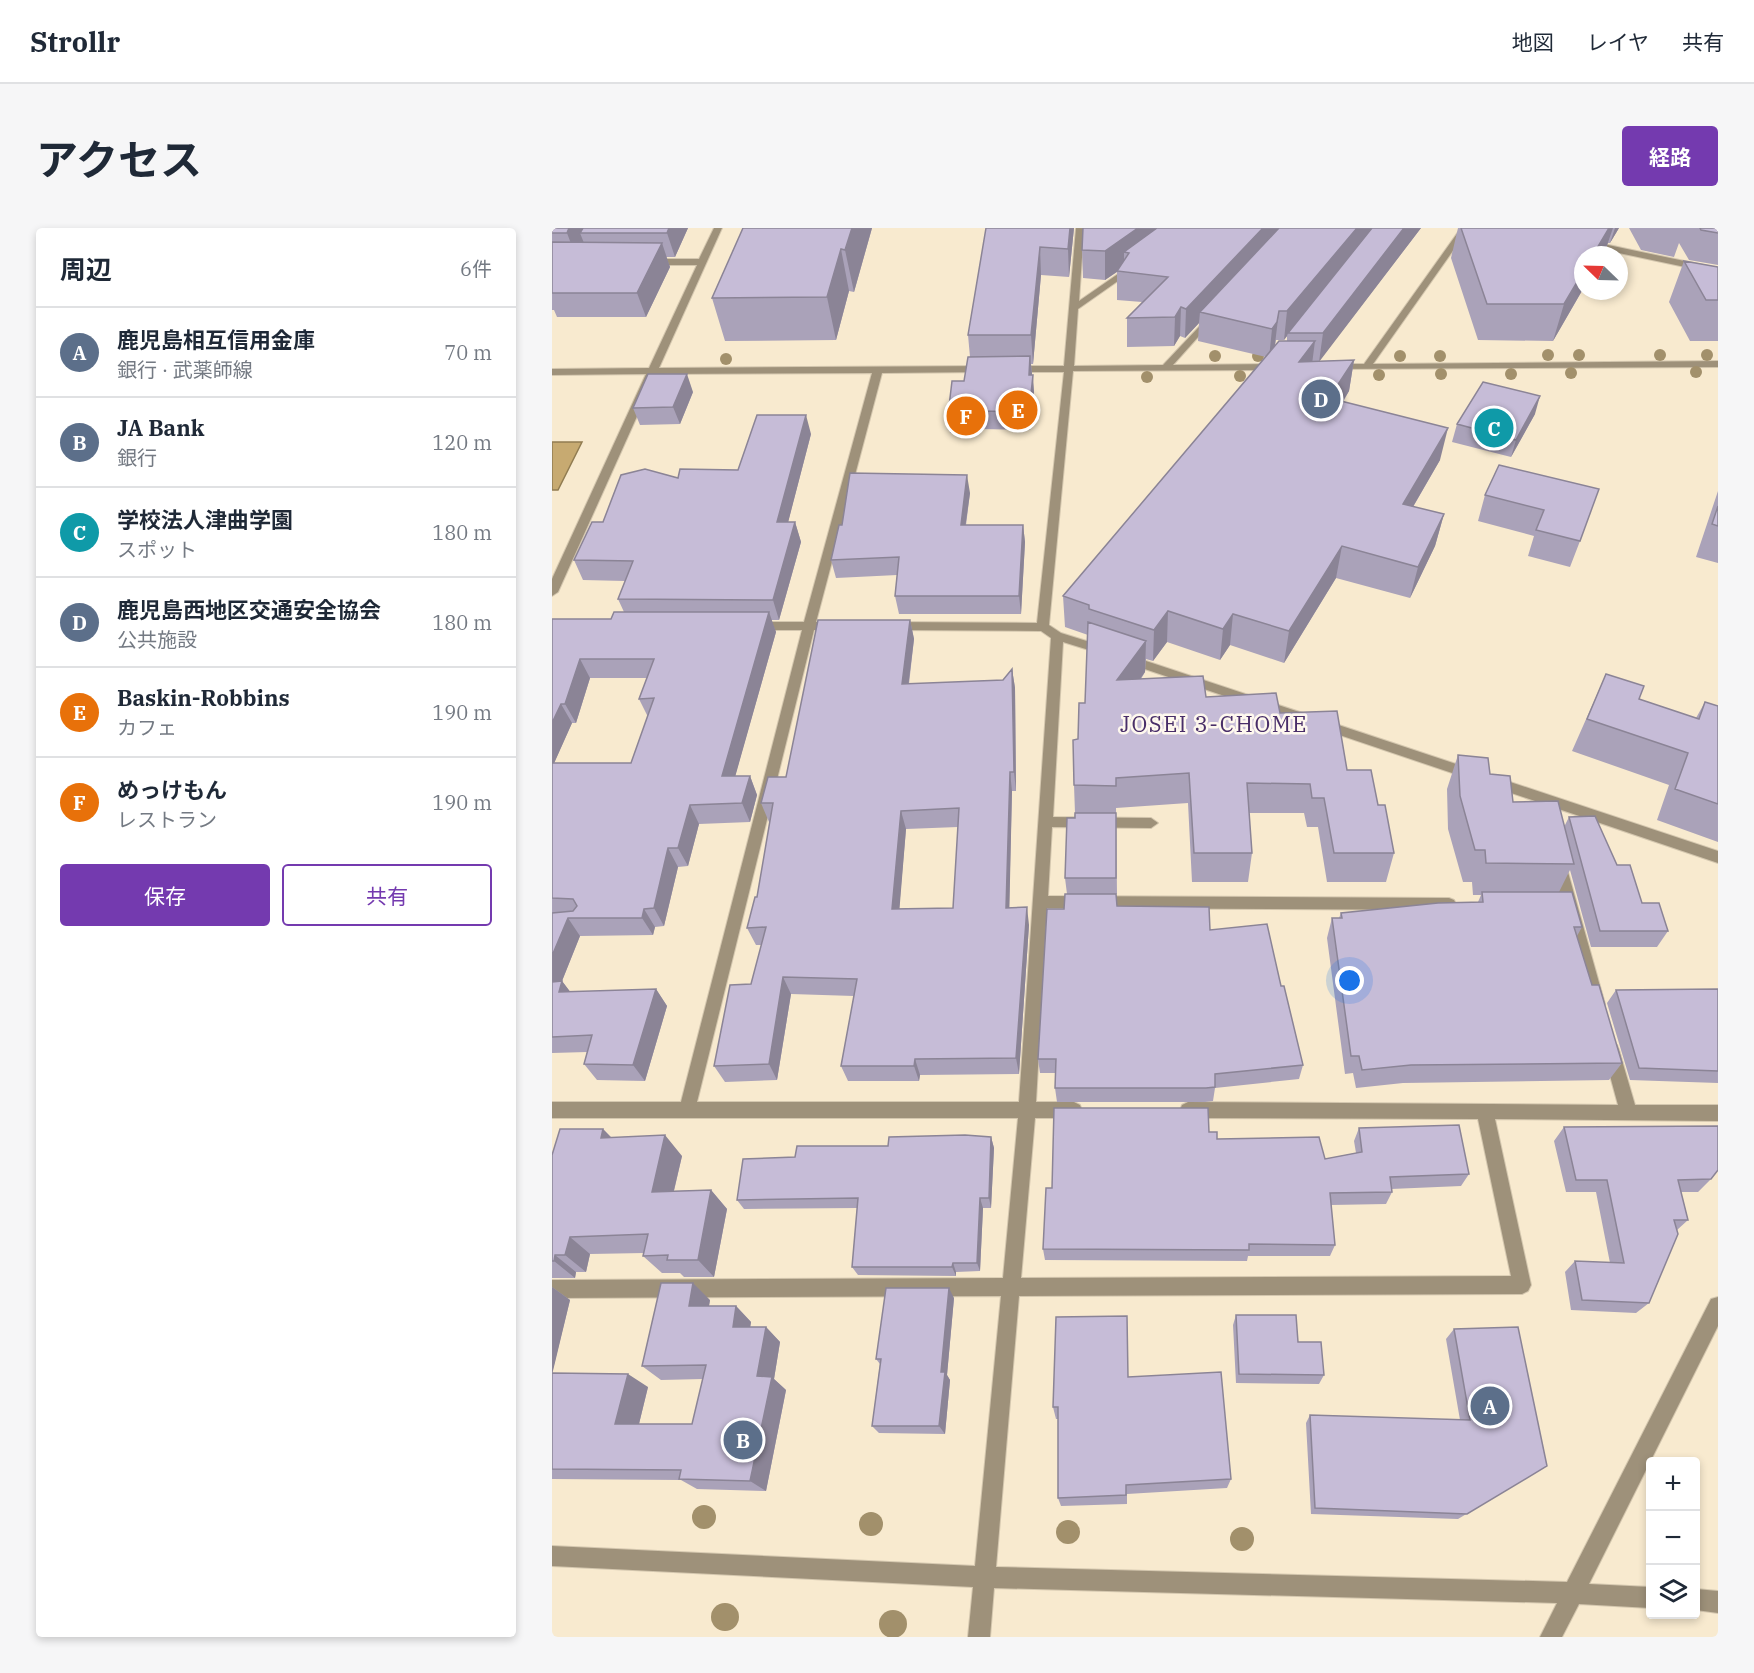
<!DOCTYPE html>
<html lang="ja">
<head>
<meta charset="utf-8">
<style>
  :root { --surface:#fff; --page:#f6f6f7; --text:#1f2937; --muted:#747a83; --line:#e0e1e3; --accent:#743aaf }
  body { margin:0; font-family:"IBM Plex Serif","Noto Sans JP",serif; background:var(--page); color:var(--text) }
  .controls { position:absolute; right:18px; bottom:18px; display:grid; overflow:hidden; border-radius:6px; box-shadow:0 3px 9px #0003 }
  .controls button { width:54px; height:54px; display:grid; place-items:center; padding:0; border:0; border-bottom:2px solid var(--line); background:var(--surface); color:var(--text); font:30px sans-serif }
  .compass { position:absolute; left:1022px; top:18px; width:54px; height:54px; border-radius:50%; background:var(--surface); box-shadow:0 3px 9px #0003; rotate:293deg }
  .you { position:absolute; left:798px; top:753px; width:21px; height:21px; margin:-15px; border:4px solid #fff; border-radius:50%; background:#1a73e8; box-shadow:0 0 0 9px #1a73e833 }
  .badge { display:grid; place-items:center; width:39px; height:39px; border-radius:50%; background:var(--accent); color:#fff; font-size:20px; font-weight:700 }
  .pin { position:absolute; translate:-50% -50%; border:3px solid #fff; box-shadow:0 2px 6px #0006 }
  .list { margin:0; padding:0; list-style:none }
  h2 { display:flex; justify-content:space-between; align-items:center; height:78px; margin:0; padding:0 24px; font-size:26px }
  h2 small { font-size:20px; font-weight:400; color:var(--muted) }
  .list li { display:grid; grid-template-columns:39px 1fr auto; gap:18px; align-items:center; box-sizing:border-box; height:90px; padding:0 24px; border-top:2px solid var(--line) }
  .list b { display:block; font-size:22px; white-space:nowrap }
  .list p { margin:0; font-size:20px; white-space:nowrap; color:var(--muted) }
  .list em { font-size:20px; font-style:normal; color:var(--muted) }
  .actions { display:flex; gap:12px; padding:18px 24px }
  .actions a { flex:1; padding:14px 0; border:2px solid var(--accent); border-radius:6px; text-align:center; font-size:21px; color:var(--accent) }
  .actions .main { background:var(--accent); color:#fff }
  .icon { flex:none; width:33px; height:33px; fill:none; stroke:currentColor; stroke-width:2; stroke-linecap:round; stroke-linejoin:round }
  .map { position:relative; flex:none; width:1166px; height:1409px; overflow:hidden; border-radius:6px }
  header { display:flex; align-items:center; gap:36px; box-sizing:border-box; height:84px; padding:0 30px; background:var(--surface); border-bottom:2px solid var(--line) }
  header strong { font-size:28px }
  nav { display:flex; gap:33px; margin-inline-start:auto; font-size:21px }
  .intro { display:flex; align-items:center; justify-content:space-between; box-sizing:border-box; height:144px; padding:0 36px }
  h1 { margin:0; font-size:42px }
  .button { padding:15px 27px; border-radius:6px; background:var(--accent); color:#fff; font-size:21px; font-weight:700 }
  main { display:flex; gap:36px; padding:0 36px }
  aside { flex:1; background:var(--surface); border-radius:6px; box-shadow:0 3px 9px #0003 }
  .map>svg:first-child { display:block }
  .water { fill:#c7aa71; stroke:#917c51; stroke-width:1.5 }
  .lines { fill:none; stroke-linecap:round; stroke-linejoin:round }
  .minor-casing { stroke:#d4c7af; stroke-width:2 }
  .minor { fill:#9e917a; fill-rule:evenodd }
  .tree { fill:#a2906b }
  .wall { fill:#aaa2b9; fill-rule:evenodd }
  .shaded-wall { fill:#8b8496 }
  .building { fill:#c6bcd7; stroke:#8b8496; stroke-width:1.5; fill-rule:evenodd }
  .labels { text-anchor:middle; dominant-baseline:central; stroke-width:5; stroke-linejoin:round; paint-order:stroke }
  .neighbourhood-label { font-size:22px; letter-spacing:1.5px; fill:#482d68; stroke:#fef8ee }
</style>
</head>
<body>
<header>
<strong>Strollr</strong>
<nav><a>地図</a><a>レイヤ</a><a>共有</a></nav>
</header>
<div class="intro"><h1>アクセス</h1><a class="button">経路</a></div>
<main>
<aside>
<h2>周辺<small>6件</small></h2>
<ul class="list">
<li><span class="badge" style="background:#5c6f8a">A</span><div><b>鹿児島相互信用金庫</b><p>銀行 · 武薬師線</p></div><em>70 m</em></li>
<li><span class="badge" style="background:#5c6f8a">B</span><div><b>JA Bank</b><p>銀行</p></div><em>120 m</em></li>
<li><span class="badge" style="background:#0f9aa8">C</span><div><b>学校法人津曲学園</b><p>スポット</p></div><em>180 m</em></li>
<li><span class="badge" style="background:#5c6f8a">D</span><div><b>鹿児島西地区交通安全協会</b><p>公共施設</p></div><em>180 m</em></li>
<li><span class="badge" style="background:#e8710a">E</span><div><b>Baskin-Robbins</b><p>カフェ</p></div><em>190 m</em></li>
<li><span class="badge" style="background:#e8710a">F</span><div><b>めっけもん</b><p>レストラン</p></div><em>190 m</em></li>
</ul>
<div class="actions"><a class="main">保存</a><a>共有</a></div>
</aside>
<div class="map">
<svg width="1166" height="1409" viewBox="0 0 1166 1409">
  <rect width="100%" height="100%" fill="#f8eacf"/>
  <!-- water -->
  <path class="water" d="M0 214H30L6 262H0Z"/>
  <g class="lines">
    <defs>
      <path id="minor" d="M162 0H170L107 140 434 138 439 141 434 144 330 145 264 394H285L291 398 285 402H262L145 874H467L499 410 489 403 339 402 333 398 339 394 485 395 512 144H461L456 141 461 138H512L524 0H532L527 73 576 39 583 41 526 81 522 138 611 137 661 84 666 87 664 89 621 137 725 136 730 139 725 142 521 143 497 397 509 405 557 420 559 423 553 427 511 414 501 589 599 590 606 595 599 600 500 599 496 668 897 670 902 672 904 676 902 680 897 682 495 680 484 874H522L528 877 530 882 528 887 522 890H483L469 1050 959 1048 926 891 636 890 630 887 628 882 630 877 636 874 1066 877 1051 822 1053 817 1059 815 1065 817 1067 822 1083 877H1166V893L943 891 979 1057 976 1063 970 1066 467 1068 444 1339 1015 1354 1159 1071 1166 1069V1098L1037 1356 1098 1359V1380L1027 1376 1010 1409H988L1005 1375 442 1360 438 1409H416L421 1359 0 1338V1318L423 1338 449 1068 0 1070V1052L451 1050 466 890H0V874H129L250 402H201L195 398 201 394H252L320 145 104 146 6 364 0 368V351L94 146 0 147V141L97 140 145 37H96L92 34 96 31H147Z
        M909 0H917L821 136 1166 133V139L779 141V137L782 136H812Z
        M1037 13 1166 40V46L1034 18 1033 16Z
        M576 427 1166 623V635L572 434 570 431 572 428Z
        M1007 631 1012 633 1014 637 1053 776 1051 781 1045 783 1039 781 1037 776 1000 637 1002 633Z
        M1144 1361 1166 1363V1385L1144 1382Z"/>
    </defs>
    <!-- minor casing -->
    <use href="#minor" class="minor-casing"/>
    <!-- minor -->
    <use href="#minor" class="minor"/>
  </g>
  <!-- trees -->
  <g class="tree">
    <circle cx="996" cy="127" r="6"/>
    <circle cx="1027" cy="127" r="6"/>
    <circle cx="1108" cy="127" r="6"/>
    <circle cx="1155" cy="127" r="6"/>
    <circle cx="663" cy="128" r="6"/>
    <circle cx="706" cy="128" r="6"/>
    <circle cx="848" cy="128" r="6"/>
    <circle cx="888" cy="128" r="6"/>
    <circle cx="174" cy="131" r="6"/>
    <circle cx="1144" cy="144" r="6"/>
    <circle cx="1019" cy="145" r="6"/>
    <circle cx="889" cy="146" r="6"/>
    <circle cx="959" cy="146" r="6"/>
    <circle cx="827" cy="147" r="6"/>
    <circle cx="688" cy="148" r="6"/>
    <circle cx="595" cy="149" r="6"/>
    <circle cx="152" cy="1289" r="12"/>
    <circle cx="319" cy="1296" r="12"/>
    <circle cx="516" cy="1304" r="12"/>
    <circle cx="690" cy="1311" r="12"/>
    <circle cx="173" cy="1389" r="14"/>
    <circle cx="341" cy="1396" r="14"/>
  </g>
  <!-- wall -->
  <path class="wall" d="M0 0H136L123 29H114L118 39 94 89H5L2 82H0Z
    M191 0H320L302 64 297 63 284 112 173 113 160 70Z
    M434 0H522L517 49 489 47 481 136H479L482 165 478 202 429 201 428 205H398L396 187 412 153 418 129 416 107Z
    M531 0H869L767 133 802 132 797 163 791 174 888 232 861 279 892 286 883 318 858 370 784 350 732 435 678 417 668 432 615 414 601 433 594 431 593 444 589 451 654 469 728 485 795 542 826 577 842 625 834 654H775L766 599H755L752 585H697L700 625 696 654H640L636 575 564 580 565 666H515L513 650 523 585 522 557 526 511 533 475 536 407 513 399 511 368 714 129 646 113 647 95 633 110 628 108 622 118 575 119V90L590 74 565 72V44L553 52 531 50 530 22ZM735 108V113L723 118 724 112H732Z
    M906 0H1067L1058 15H1056L1053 23 1001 113 926 112 899 30Z
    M1077 0H1166V37L1137 32 1127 15 1122 29 1089 22Z
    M1132 33 1166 39V113H1138L1117 74Z
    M141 164 128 196 88 197 81 180Z
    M983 186 959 229 900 214 905 196Z
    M259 206 236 294H243L249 314 227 392H219L224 404 183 548H198L205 567 198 594 147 596 136 638 126 639 112 698 103 699 101 707 28 708 10 753 18 764 104 761 115 778 93 853 45 852 32 836 35 824 0 825V391H59L72 384 66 371 73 353 31 352 22 332 51 294 126 250 186 242ZM38 450H95L87 471 96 489 79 535H2L20 495H24Z
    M947 237 1028 313 1018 339 976 328 982 308 926 293 933 267Z
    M1166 263V335L1144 329Z
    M418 265 414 297H471L473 314 469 386H347L343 368 345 347 284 350 279 332 290 297Z
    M358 392 362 411 357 456 451 452 460 441 463 460 464 563H460L457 680 477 697 467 846 368 847 367 853H296L289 838 302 768 239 766 225 852 173 854 162 838 199 756 210 717H204L195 700 205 669 218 594H217L209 575 234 549ZM406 599 401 680 347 681 354 601Z
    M1054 446 1087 471 1144 490 1153 474 1166 478V614L1105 592 1117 557 1020 523Z
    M906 527 938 546 961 574 1012 599 1017 589 1065 637 1090 675 1116 703 1105 719H1039L1018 642 1007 664 1030 699 1025 708 1040 757 1070 835 1057 852 851 855 804 860 801 845 793 846 775 710 780 690H787L789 685 926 674 929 667H921L920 654H911L896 601 895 561Z
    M565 678 658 702 729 758 751 837 747 851 663 860 661 873 653 874H505L503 860V845H488L486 831 512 681Z
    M1166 761V855L1078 852 1055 775 1064 762Z
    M1012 899 1159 951 1146 964H1129L1136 992 1125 1002 1097 1075 1084 1085 1019 1082 1013 1044 1023 1033 1058 1035 1044 964H1014L1002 913Z
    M807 900 917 946 909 958 839 961 840 964 834 976 779 977 783 1017 778 1028H696L695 1033 493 1032 491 1021 500 960 657 904 665 911 773 931 804 925 802 913Z
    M51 901 59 909 130 928 122 963 159 962 175 981 162 1049H132L128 1045H110L91 1028 92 1025 38 1026 34 1044H24L23 1050H0V927Z
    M439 909 442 920 439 980H431L428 1043 404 1044V1048L306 1047 300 1039 305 980 192 981 185 972 336 918Z
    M0 1059 18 1072 0 1145 96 1159 87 1196H140L151 1151 109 1152 90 1138 158 1072 157 1078H184L199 1094 198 1099H214L228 1114 222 1151 234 1162 214 1263 145 1261 129 1252 0 1251Z
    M402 1070 395 1147 398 1152 393 1206 327 1205 320 1198 328 1136 324 1131Z
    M684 1087 746 1114 772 1147 767 1156 684 1155 681 1097Z
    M902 1101 995 1238 906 1291 759 1286 754 1195 758 1187 908 1192 894 1111Z
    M576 1149 679 1251 675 1260 575 1266V1276L509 1278 506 1270V1191H504L501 1179Z"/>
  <!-- shaded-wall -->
  <path class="shaded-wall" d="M17 0H40L28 5 32 15 24 29 15 5Z
    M117 0H136L123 29 115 5Z
    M300 0H320L302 64 293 22Z
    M518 0H522L517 49 516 21Z
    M586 0H626L572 24V39L553 52V23Z
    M711 0H735L648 84 647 95 633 110 634 81Z
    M805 0H824L736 105 735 108 732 112 735 83Z
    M852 0H869L767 134 771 105Z
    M1057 0H1061L1053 23 1051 27H1041Z
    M1063 0H1067L1058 15Z
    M110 15 118 39 94 89 85 65Z
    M488 19 489 47 481 136 479 107Z
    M289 21 297 63 284 112 275 69Z
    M1031 44V61L1001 113 1012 76Z
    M629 79 628 108 622 118 623 89Z
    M727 83 722 124 717 130 720 101Z
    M763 113 759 144 747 134Z
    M478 128 480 146 478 165 477 147Z
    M802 132 797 163 773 202 777 170Z
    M135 146 141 164 128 196 121 179Z
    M481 147 482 165 478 202 477 184Z
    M988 168 983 186 959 229 964 212Z
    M426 183 429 201 428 205 426 187Z
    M254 187 259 206 231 314 225 294Z
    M896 200 888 232 844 308 851 276Z
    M415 247 418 265 411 315 409 297Z
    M892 286 883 318 858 370 866 339Z
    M243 294 249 314 227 392 221 372Z
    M471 297 473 314 469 386 467 368Z
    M790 318 784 350 732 435 737 403Z
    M616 383 615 414 601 433 602 402Z
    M217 384 224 404 178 567 170 548Z
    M681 386 678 417 668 432 671 401Z
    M358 392 362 411 354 476 350 456Z
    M594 413 593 444 565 483V452Z
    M28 431 38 450 24 495 13 476Z
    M460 441 463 460 464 563 462 544Z
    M9 476 20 495 0 540V495Z
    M458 544 460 563 457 697 454 680Z
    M198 548 205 567 198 594 190 575Z
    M138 577 147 596 136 638 126 620Z
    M349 583 354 601 346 699 340 681Z
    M116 620 126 639 112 698 102 680Z
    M475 679 477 697 467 846 464 830Z
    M92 681 103 699 101 707 90 690Z
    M16 690 28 708 10 753 23 770 0 768V728Z
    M231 749 239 766 225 852 217 836Z
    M104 761 115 778 93 853 81 837Z
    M363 831 368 847 367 853 362 838Z
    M51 901 70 921 49 910Z
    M113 907 130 928 117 983 100 964Z
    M439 909 442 920 439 980 437 970Z
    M159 962 175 981 162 1049 146 1032Z
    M428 970 431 980 428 1043 425 1035Z
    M18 1009 38 1026 34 1044 13 1027Z
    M3 1027 24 1044 23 1050 2 1033Z
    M401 1035 404 1044V1048L400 1039Z
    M141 1055 158 1072 154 1094 137 1078Z
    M0 1059 18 1072 0 1147Z
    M397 1060 402 1070 395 1147 398 1152 393 1206 387 1198 389 1144Z
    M184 1078 199 1094 196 1114 181 1099Z
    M214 1099 228 1114 222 1151 234 1162 214 1263 198 1253 205 1148Z
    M76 1146 96 1159 84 1208 63 1196Z"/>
  <!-- building -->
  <path class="building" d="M0 0H17L15 5H0Z
    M31 0H117L115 5H28Z
    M191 0H300L293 22 289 21 275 69 160 70Z
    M434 0H518L516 21 488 19 479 107H416Z
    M531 0H586L553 23 530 22Z
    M605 0H711L634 81 629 79 623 89 575 90 616 49 565 43 577 25 572 24Z
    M727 0H805L735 83H727L725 94 720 101 648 84Z
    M820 0H852L771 105H736Z
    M909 0H1057L1041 27H1031V44L1012 76H935Z
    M1148 0H1166V5L1149 2Z
    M0 14 110 15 85 65H0Z
    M1132 33 1166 39V72H1154Z
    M727 113H763L747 134 802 132 777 170 896 200 851 276 892 286 866 339 790 318 737 403 681 386 671 401 616 383 602 402 537 381V377L511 368Z
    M478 128 477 147H481L477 184 426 183V187H396L400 153H412L416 129Z
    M96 146H135L121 179 81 180Z
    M931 154 988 168 964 212 905 196Z
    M205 187H254L225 294H243L221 372 66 371 81 333 22 332 40 294H51L69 247 93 241 126 250 128 241 186 242Z
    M947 237 1047 261 1028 313 984 302 992 282 933 267Z
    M298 245 415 247 409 297H471L467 368H343L347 329 279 332 287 297H290Z
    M1166 278V298L1160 296Z
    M62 384H217L170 548H198L190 575 138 577 126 620H116L102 680 92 681 90 690H16L0 728V685L21 683 25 678 21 671 0 670V535H79L102 470 87 471 102 431H28L13 476H9L0 495V391H59Z
    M266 392H358L350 456 451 452 460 441 462 544H458L454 680 475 679 464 830 363 831 362 838H289L305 751 231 749 217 836 162 838 178 757 199 756 214 699 195 700 203 669H205L221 575H209L216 549H234ZM407 580 401 680 340 681 349 583Z
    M536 394 594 413 565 452 651 448 654 469 724 465 728 485 785 483 795 542H819L826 577H833L842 625H782L772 570H760L758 556 695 555 700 625H642L637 545 564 550V558L522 557 521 512 526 511 527 475H533Z
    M1054 446 1092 458 1087 471 1147 491 1153 474 1166 478V576L1123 561 1136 525 1035 491Z
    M906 527 936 530 938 546 958 548 961 574 1006 573 1022 636 934 635 933 622H923L908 568Z
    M523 585H564V650H513L515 590H523Z
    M1043 588 1065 637H1078L1090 675H1107L1116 703H1048L1017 589Z
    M930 664H1020L1030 699H1022L1040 757H1047L1070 835 859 837 810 842 807 828H799L780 690H790L789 685 886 675 931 674Z
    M513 666H564L565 678 657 679 658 702 715 696 729 758H732L751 837 663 846V859L654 860H503L504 831H486L495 681H512Z
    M10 753 7 764 104 761 81 837 32 836 40 807 0 809V754Z
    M1166 761V843L1087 840 1064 762Z
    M502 880H656L657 904H665V911L767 909 773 931 810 924 807 900 907 897 917 946 838 949 840 964 778 965 783 1017 697 1016V1022L491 1021 494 960H500Z
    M1166 898V942L1159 951 1126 952 1136 992H1122L1126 1006 1097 1075 1030 1072 1023 1033 1072 1035 1055 952H1024L1012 899Z
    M8 901H51L49 910 113 907 100 964 159 962 146 1032H115L116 1027 91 1028 96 1006 18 1009 13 1027H3L2 1033H0V927Z
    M413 907 439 909 437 970H428L425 1035H401L400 1039H300L306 970 185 972 191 931 243 929 245 918H336L337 909Z
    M109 1055H141L137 1078H184L181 1099H214L205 1148 220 1149 198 1253 127 1251 129 1242 0 1241V1145L76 1146 63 1196H140L154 1137 90 1138Z
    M334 1060H397L389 1144H393L387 1198H320L329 1131H324Z
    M684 1087H744L746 1114H769L772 1147 687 1146Z
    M575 1088 576 1149 669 1144 679 1251 574 1257V1267L506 1270V1179H501L504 1089Z
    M966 1099 995 1238 915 1286 763 1280 758 1187 918 1192 902 1101Z"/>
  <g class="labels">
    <!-- neighbourhood labels -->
    <g class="neighbourhood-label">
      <text x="662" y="495">JOSEI 3-CHOME</text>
    </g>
  </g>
</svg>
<div class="controls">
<button>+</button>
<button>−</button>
<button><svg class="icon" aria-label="layers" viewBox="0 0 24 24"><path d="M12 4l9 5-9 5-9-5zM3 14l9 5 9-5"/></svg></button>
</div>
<svg class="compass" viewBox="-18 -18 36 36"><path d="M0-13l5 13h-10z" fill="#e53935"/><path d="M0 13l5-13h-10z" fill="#747a83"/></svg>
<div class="you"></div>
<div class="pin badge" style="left:938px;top:1178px;background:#5c6f8a">A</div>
<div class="pin badge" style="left:191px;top:1212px;background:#5c6f8a">B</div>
<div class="pin badge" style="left:942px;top:200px;background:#0f9aa8">C</div>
<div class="pin badge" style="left:769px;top:171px;background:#5c6f8a">D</div>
<div class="pin badge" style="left:466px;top:182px;background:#e8710a">E</div>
<div class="pin badge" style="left:414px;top:188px;background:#e8710a">F</div>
</div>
</main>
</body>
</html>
